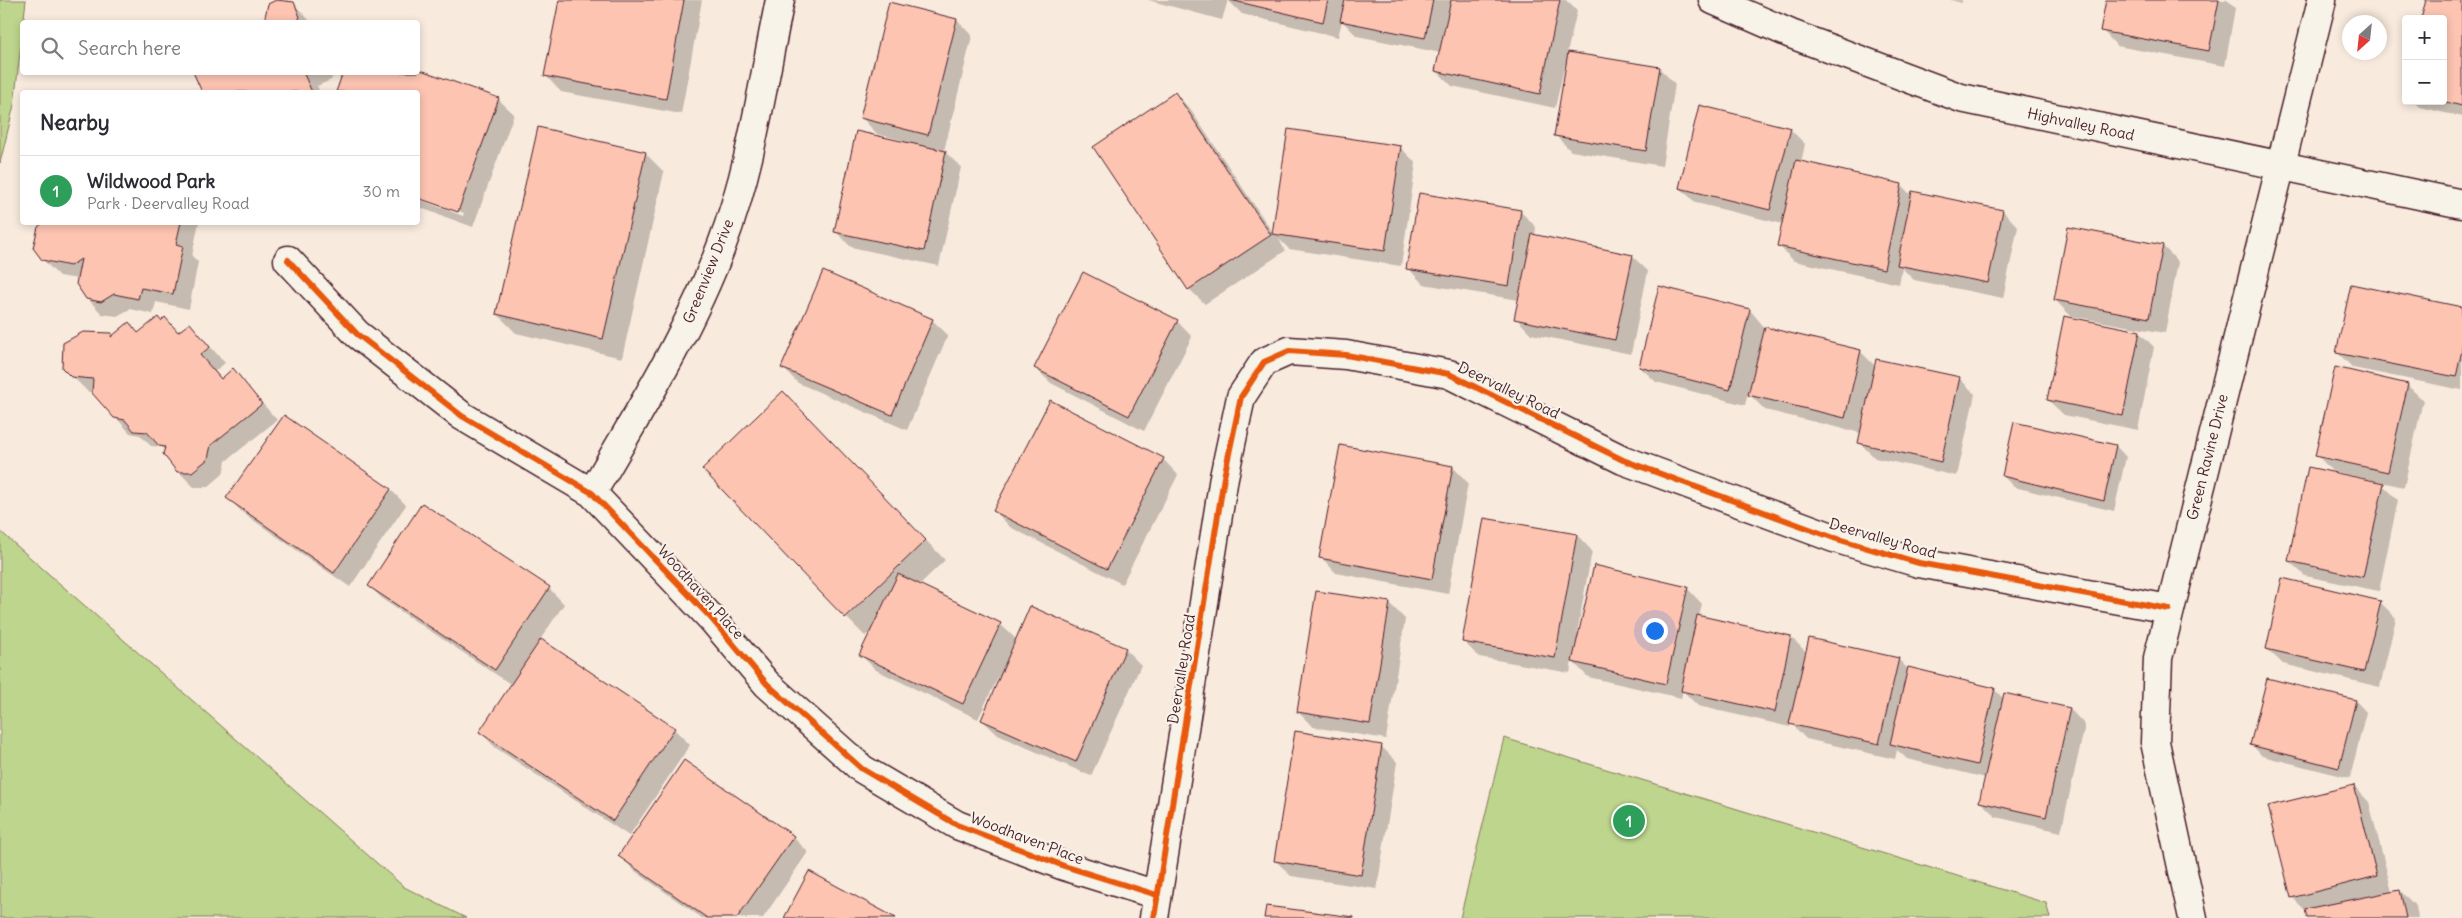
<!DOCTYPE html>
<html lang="en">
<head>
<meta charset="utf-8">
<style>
  :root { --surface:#fff; --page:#f7f7f7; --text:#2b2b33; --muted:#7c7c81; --line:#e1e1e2; --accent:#d1495b }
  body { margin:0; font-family:Delius,sans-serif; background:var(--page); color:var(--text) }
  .controls { position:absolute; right:15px; top:15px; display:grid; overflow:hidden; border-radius:5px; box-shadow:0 2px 8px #0003 }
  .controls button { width:45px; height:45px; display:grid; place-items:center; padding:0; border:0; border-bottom:1px solid var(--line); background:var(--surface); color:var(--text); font:25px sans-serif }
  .compass { position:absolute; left:2342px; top:15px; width:45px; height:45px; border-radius:50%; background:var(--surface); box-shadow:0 2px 8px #0003; rotate:207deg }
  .you { position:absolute; left:1654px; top:630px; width:18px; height:18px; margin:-12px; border:4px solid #fff; border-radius:50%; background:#1a73e8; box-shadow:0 0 0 8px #1a73e833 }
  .badge { display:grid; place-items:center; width:32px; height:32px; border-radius:50%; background:var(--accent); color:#fff; font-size:16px; font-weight:700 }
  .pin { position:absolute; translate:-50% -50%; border:2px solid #fff; box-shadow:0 1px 5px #0006 }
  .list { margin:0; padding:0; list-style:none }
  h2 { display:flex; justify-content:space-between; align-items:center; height:65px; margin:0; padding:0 20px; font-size:21px }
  h2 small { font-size:16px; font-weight:400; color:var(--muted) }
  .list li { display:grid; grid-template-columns:32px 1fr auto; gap:15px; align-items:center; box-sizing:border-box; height:70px; padding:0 20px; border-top:1px solid var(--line) }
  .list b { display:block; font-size:19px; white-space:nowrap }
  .list p { margin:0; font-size:16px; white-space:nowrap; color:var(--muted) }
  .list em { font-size:16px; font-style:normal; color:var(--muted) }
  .icon { flex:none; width:28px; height:28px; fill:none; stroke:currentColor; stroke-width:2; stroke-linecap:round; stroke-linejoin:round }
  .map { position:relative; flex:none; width:2462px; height:918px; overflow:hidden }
  .search { position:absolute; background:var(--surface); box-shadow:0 2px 8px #0003; left:20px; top:20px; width:400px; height:55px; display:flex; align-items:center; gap:12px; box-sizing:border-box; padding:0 18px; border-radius:5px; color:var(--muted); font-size:19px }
  .panel { position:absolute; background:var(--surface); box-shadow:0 2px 8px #0003; left:20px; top:90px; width:400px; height:135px; border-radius:5px }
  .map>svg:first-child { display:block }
  .green { fill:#bdd58c; stroke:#847a5c }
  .shadow { fill:#0003 }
  .building { fill:#fcc4b1; stroke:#4a1f2b }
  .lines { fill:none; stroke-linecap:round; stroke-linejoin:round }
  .minor-casing { stroke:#4a1f2b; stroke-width:31 }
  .minor { stroke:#f7f3e8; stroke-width:28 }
  .cycleway-casing { stroke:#f7f3e8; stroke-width:9 }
  .cycleway { stroke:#e8590c; stroke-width:6 }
  .labels { text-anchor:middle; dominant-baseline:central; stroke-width:4.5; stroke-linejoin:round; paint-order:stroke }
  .street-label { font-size:15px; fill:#4a1f2b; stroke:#f7f3e8 }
</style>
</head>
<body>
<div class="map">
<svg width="2462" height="918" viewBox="0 0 2462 918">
  <rect width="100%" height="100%" fill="#f8eadd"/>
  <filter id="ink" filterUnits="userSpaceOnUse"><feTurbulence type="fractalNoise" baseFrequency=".02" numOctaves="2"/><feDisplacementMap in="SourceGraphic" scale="10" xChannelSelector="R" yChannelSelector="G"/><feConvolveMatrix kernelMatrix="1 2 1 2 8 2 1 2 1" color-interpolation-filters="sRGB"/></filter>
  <g filter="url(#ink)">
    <!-- green -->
    <path class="green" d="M0 0H26L14 105 0 163Z
      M0 531 404 887 466 918H0Z
      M1504 738 2046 903 2050 918H1460Z"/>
    <!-- shadow -->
    <path class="shadow" d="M279 0 293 3 311 22H264L269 5Z
      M560 0H702L681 114 561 92 546 76Z
      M1148 0H1228L1222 20Z
      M1228 0H1566L1577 11 1567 53 1659 68 1675 84 1662 166 1571 151 1555 135 1567 64H1565L1555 108 1452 86 1437 71 1441 53 1357 36 1342 21 1338 37 1242 14Z
      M1950 0H1962V3Z
      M2107 0H2227L2235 8 2225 66 2117 46 2102 30Z
      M2427 0H2462V117L2420 107 2414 101H2443V19Z
      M890 4 957 20 972 36 944 151 961 167 939 266 851 247 835 231 901 142 902 140 877 134 862 118Z
      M418 70 498 99 514 114 473 227 418 207V199L463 216 464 213 418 197V92H337L344 72H418Z
      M194 72H333L334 73 331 80 317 86 320 92H203Z
      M1175 93 1190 109 1273 233 1401 148 1416 163 1401 266 1289 249 1279 239 1285 251 1205 304 1189 289Z
      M1790 129 1805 144 1801 163 1901 185 1912 196 2003 211 2018 227 2003 298 1914 280 1902 268 1899 284 1794 261 1779 246 1783 224 1696 203 1680 188Z
      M645 153 664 172 622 358 516 333 497 314Z
      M1420 194 1521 212 1536 227 1535 236 1632 256 1648 271 1631 354 1531 334 1516 318 1519 300 1423 284 1408 268Z
      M75 222H199L192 256 198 262 189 309 156 302 153 314 130 309 117 316 102 314 87 298 78 279 59 276 43 260Z
      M2163 246 2178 262 2165 333 2071 316 2055 300Z
      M2462 308V390L2353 368 2338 353Z
      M1750 310 1765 328 1860 351 1876 367 1959 378 1975 394 1957 476 1875 458 1859 442 1861 433 1765 410 1748 393 1745 405 1656 382 1640 367Z
      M165 319 180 333 190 324 225 363 215 371 222 379 233 370 277 420 226 461 223 474 208 487H194L178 471 162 447 151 446 140 435 130 433 93 392H88L63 367 111 335 113 337 139 334Z
      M932 320 948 335 907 430 798 383 783 368Z
      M1177 321 1192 337 1144 431 1051 383 1035 368Z
      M2139 332 2154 347 2138 430 2064 415 2048 400Z
      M2407 385 2423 400 2404 487 2332 471 2317 455Z
      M802 412 945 560 919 585 1000 624 1017 640 1125 649 1141 665 1091 776 998 735 982 720 1000 678 998 677 978 719 876 670 861 655 873 629 865 636 846 617Z
      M284 416 391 490 406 505 350 587 243 513 228 498Z
      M2116 446 2126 457 2114 511 2014 487 2003 476Z
      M1163 459 1178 475 1122 584 1010 527 995 511Z
      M1453 467 1468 483 1448 594 1336 573 1321 557Z
      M2383 485 2398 500 2379 591 2305 576 2289 561Z
      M1577 535 1592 551 1577 633 1687 588 1702 604 1699 617 1791 637 1807 653 1898 659 1909 670 1994 689 2004 699 2005 694 2070 709 2085 725 2061 832 1996 817 1980 801 1986 778 1907 759 1897 750 1895 759 1806 739 1791 723 1790 727 1698 706 1683 691 1681 698 1588 677 1572 661 1570 673 1479 657 1464 642Z
      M369 586 549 588 564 604 540 640 674 729 690 745 629 836 496 748 480 732 512 685 385 601Z
      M2380 602 2396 618 2380 687 2283 664 2267 649Z
      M1389 603 1405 619 1386 739 1313 727 1298 712Z
      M2356 701 2366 712 2350 778 2262 756 2252 745Z
      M1381 746 1397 762 1377 889 1291 876 1275 860Z
      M2354 786 2369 802 2392 892 2400 891 2416 906 2418 918H2308L2307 912 2292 897Z
      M793 837 808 852 763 918H702L635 871 620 856Z"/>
    <!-- building -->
    <path class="building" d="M276 0 294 2 300 17 297 22H260L264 21 268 4Z
      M559 0H684L666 99 544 76Z
      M1230 0H1328L1323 22Z
      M1345 0H1433L1425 38 1340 21Z
      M1451 0H1560L1540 94 1435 71Z
      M2106 0H2219L2209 51 2100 31Z
      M2426 0H2462V106L2442 101 2443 19H2421Z
      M889 2 957 19 928 135 860 118Z
      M1568 52 1660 67 1646 151 1554 136Z
      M418 69 499 98 458 212 418 198V92H336L343 72H418Z
      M193 72H303L312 92H202Z
      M1175 92 1271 235 1188 290 1093 147Z
      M1699 105 1791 128 1770 210 1679 188Z
      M538 127 646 152 603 339 496 314Z
      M1288 129 1401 146 1385 251 1272 234Z
      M856 131 946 151 924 251 834 232Z
      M1796 160 1902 184 1884 269 1777 246Z
      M1912 191 2003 210 1988 283 1897 265Z
      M1419 193 1521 210 1509 286 1406 269Z
      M44 222H181L176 244 183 246 173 294 141 288 138 299 114 294 101 302 86 299 76 284 81 259 70 266 42 260 33 248 38 227Z
      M2068 227 2163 245 2149 318 2054 300Z
      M1532 234 1633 255 1615 340 1514 319Z
      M823 271 933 319 892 415 781 368Z
      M1083 272 1178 320 1129 416 1034 368Z
      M2351 284 2462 307V350L2456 377 2336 353Z
      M1659 286 1750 309 1730 390 1639 367Z
      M2064 316 2140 331 2123 416 2047 400Z
      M158 317 161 321 165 317 178 332 190 323 210 347 200 355 221 379 233 368 262 404 211 445 208 459 192 472H177L163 454 165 447 159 446 147 432 134 431 125 420 114 418 92 393 93 379 71 377 62 368 63 343 83 332 112 333 111 337 129 322 138 333Z
      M1765 327 1861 350 1845 418 1748 395Z
      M1876 359 1960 377 1941 462 1858 443Z
      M2335 367 2408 384 2388 472 2315 456Z
      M783 391 926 540 845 618 702 469Z
      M1050 400 1164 458 1107 569 993 511Z
      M284 415 391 489 334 573 226 498Z
      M2014 422 2116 445 2104 501 2002 476Z
      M1340 445 1453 466 1432 579 1319 558Z
      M2308 467 2384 483 2363 577 2288 561Z
      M422 503 550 587 495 670 368 586Z
      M1484 518 1577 534 1555 658 1462 642Z
      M1594 565 1688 587 1666 684 1572 662Z
      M898 574 1001 623 963 704 859 655Z
      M2282 578 2381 601 2364 672 2266 649Z
      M1316 591 1390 602 1370 724 1297 712Z
      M1030 606 1126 648 1076 762 981 720Z
      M1697 615 1791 636 1775 712 1681 691Z
      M1809 638 1899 658 1879 744 1789 724Z
      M541 639 675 728 613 821 479 732Z
      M1908 667 1995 688 1977 765 1890 744Z
      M2267 678 2356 700 2339 768 2250 745Z
      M2004 693 2070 708 2046 817 1979 802Z
      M1295 731 1382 745 1361 875 1274 861Z
      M684 760 794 836 737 918H707L618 856Z
      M2354 785 2377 876 2291 898 2268 806Z
      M809 871 896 918H784Z
      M2400 890 2406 918H2307L2305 909Z
      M1266 906 1354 917V918H1264Z"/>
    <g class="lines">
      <defs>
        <path id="minor" d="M1713 0 1791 34 1961 98 2462 204
          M288 260 357 334 462 416 592 493 711 618 767 684 862 769 957 825 1064 866 1157 895
          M592 493C638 413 688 334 721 247 751 169 763 82 780 0
          M1154 918 1224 477 1241 397 1264 362 1289 351 1346 355 1449 374 1623 460 1834 538 1919 563 2169 609
          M2193 918 2155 742 2158 658 2322 0"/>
      </defs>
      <!-- minor casing -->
      <use href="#minor" class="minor-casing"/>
      <!-- minor -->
      <use href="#minor" class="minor"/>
      <defs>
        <path id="cycleway" d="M288 260 357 334 462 416 592 493 711 618 767 684 862 769 957 825 1064 866 1157 895
          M1154 918 1224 477 1241 397 1264 362 1289 351 1346 355 1449 374 1623 460 1834 538 1919 563 2169 609"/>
      </defs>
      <!-- cycleway casing -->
      <use href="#cycleway" class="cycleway-casing"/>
      <!-- cycleway -->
      <use href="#cycleway" class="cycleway"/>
    </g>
  </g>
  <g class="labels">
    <!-- street labels -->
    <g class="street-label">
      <text transform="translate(2081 124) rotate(12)">Highvalley Road</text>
      <text transform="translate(708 271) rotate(-68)">Greenview Drive</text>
      <text transform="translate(1509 390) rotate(26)">Deervalley Road</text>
      <text transform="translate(2207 457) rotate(-76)">Green Ravine Drive</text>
      <text transform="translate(1883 538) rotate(16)">Deervalley Road</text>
      <text transform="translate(701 592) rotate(48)">Woodhaven Place</text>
      <text transform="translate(1181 669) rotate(-81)">Deervalley Road</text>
      <text transform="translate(1027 838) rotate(21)">Woodhaven Place</text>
    </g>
  </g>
</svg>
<div class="controls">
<button>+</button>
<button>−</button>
</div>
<svg class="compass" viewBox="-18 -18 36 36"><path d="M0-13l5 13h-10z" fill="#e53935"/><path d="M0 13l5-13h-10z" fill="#7c7c81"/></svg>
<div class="you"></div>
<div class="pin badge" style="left:1629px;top:821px;background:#2e9e5b">1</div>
<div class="search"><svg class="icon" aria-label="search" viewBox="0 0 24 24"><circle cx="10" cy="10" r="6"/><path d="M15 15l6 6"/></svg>Search here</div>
<section class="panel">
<h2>Nearby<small></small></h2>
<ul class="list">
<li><span class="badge" style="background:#2e9e5b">1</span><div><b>Wildwood Park</b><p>Park · Deervalley Road</p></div><em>30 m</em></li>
</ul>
</section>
</div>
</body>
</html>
